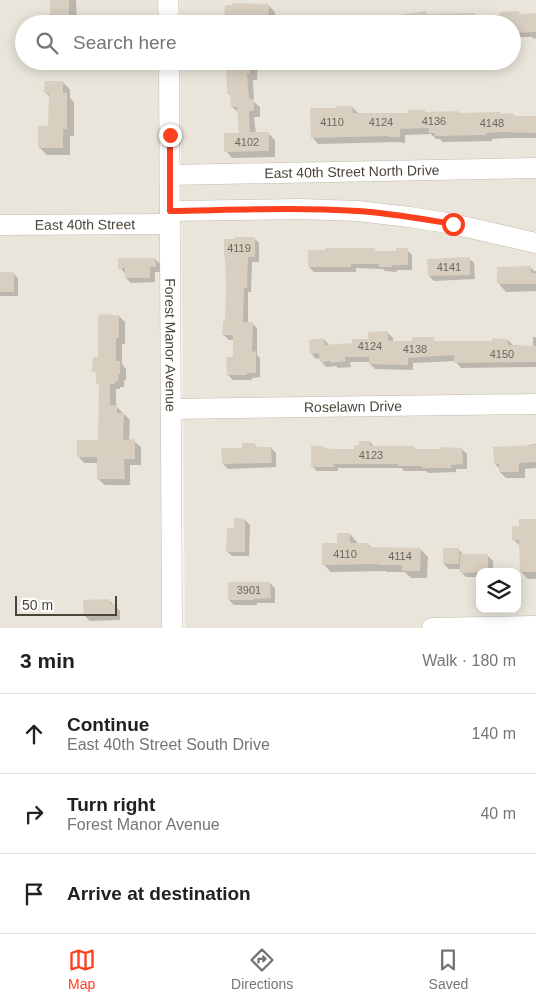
<!DOCTYPE html>
<html lang="en">
<head>
<meta charset="utf-8">
<style>
  :root { --surface:#fff; --page:#f2f2f2; --text:#202124; --muted:#757577; --line:#e0e0e0; --accent:#fc3f1d }
  body { margin:0; font-family:Arial,sans-serif; background:var(--page); color:var(--text) }
  .controls { position:absolute; right:15px; bottom:15px; display:grid; overflow:hidden; border-radius:10px; box-shadow:0 2px 12px #0003 }
  .controls button { width:45px; height:45px; display:grid; place-items:center; padding:0; border:0; border-bottom:1px solid var(--line); background:var(--surface); color:var(--text); font:25px sans-serif }
  .scale { position:absolute; left:15px; bottom:12px; width:102px; box-sizing:border-box; padding-left:5px; border:2px solid #4b4439; border-top:0; font-size:14px; line-height:18px; white-space:nowrap; color:#4b4439; -webkit-text-stroke:4px #fff; paint-order:stroke }
  .stop { position:absolute; width:15px; height:15px; margin:-11px; border:4px solid #fc3f1d; border-radius:50%; background:#fff }
  .stop.end { background:#fc3f1d; border-color:#fff; box-shadow:0 1px 5px #0008 }
  .list { margin:0; padding:0; list-style:none }
  h2 { display:flex; justify-content:space-between; align-items:center; height:65px; margin:0; padding:0 20px; font-size:21px }
  h2 small { font-size:16px; font-weight:400; color:var(--muted) }
  .list li { display:grid; grid-template-columns:32px 1fr auto; gap:15px; align-items:center; box-sizing:border-box; height:80px; padding:0 20px; border-top:1px solid var(--line) }
  .list b { display:block; font-size:19px; white-space:nowrap }
  .list p { margin:0; font-size:16px; white-space:nowrap; color:var(--muted) }
  .list em { font-size:16px; font-style:normal; color:var(--muted) }
  .icon { flex:none; width:28px; height:28px; fill:none; stroke:currentColor; stroke-width:2; stroke-linecap:round; stroke-linejoin:round }
  .map { position:relative; flex:none; width:536px; height:628px; overflow:hidden }
  .search { position:absolute; background:var(--surface); box-shadow:0 2px 12px #0003; left:15px; right:15px; top:15px; height:55px; display:flex; align-items:center; gap:12px; box-sizing:border-box; padding:0 18px; border-radius:28px; color:var(--muted); font-size:19px }
  .sheet { height:305px; background:var(--surface) }
  nav { display:flex; justify-content:space-around; align-items:center; box-sizing:border-box; height:70px; border-top:1px solid var(--line); background:var(--surface); font-size:14px; color:var(--muted) }
  nav a { display:grid; justify-items:center; gap:2px }
  nav .on { color:var(--accent) }
  .map>svg:first-child { display:block }
  .residential { fill:#eae5da; fill-rule:evenodd }
  .shadow { fill:#0003 }
  .building { fill:#d8cfc1 }
  .lines { fill:none; stroke-linecap:round; stroke-linejoin:round }
  .minor-casing { stroke:#c2bbae; stroke-width:21 }
  .minor { stroke:#fff; stroke-width:20 }
  .route { stroke:#fc3f1d; stroke-width:6 }
  .labels { text-anchor:middle; dominant-baseline:central; stroke-width:4.5; stroke-linejoin:round; paint-order:stroke }
  .number-label { font-size:11px; fill:#6e675b }
  .street-label { font-size:14px; fill:#4b4439; stroke:#fff }
</style>
</head>
<body>
<div class="map">
<svg width="536" height="628" viewBox="0 0 536 628">
  <rect width="100%" height="100%" fill="#f6f3ec"/>
  <!-- residential -->
  <path class="residential" d="M0 0H160V24H24V61H161L164 628H0Z
    M179 0H536V628H185L180 61H512V24H180ZM480 572H517V609H480Z"/>
  <!-- shadow -->
  <path class="shadow" d="M51 0H76L77 24H53V20L51 18Z
    M268 5 275 12 274 24H226Z
    M518 12 521 15 536 14V38L534 39 532 37H512V24H314V21H317V16H339L344 21V23L366 22V18L426 13 428 15 474 14 476 16 501 15Z
    M227 61H258L257 80H253L254 102 260 107V117H254L256 134 268 133 275 140V157L232 158 226 151 240 134 239 113 232 107V97L228 93Z
    M63 82 70 90V98L74 102V136H70V155H47L39 147 49 127 50 97 46 93Z
    M352 107 358 113 409 114 424 111 426 113 500 114 502 115H513L516 117H536V138H507L492 139V141L443 142 440 139H436L431 134 405 135V143L396 142 318 144 312 137 337 109Z
    M254 238 259 243V262H252L251 292H248V323H252L257 328V355L260 358V377L252 378V380H233L228 375 235 358V340H229L224 335 226 322Z
    M374 250 377 252 397 253 407 250 412 255V270H397V272L385 271 383 269 356 268V272H314L309 267Z
    M469 258 474 263 475 279 434 281 429 276Z
    M155 259 160 264V272H155V282L131 283 126 278V273H125L120 268Z
    M530 267 534 271H536V291L506 292 499 284Z
    M0 273H13L18 278V296H0Z
    M119 316 125 322V344H122V364L126 369V380H124V387H120V389H116V406L130 420 129 441H134L141 447V465H130V485H105L98 479V463H84L78 456 99 441 101 386 97 383 98 375 94 371Z
    M388 333 393 338V342H413L433 339 437 343 494 342 508 340 513 345 533 347V337H536V367L461 368 456 362V361L413 363V370L375 369 370 364V362H350L351 367 338 368 336 366 326 367 321 361V358L316 359 311 353 324 339 330 346 353 344 369 341Z
    M370 442 375 447H413L416 450 462 449 467 454V469H456V472L428 473 426 471H404L402 468H338V471H317L312 466 326 450H355Z
    M254 444 258 448H271L276 453V467L228 469 223 464 243 449Z
    M536 444V468L525 469V478H506L500 472V469L495 464 528 446V445Z
    M245 520 250 525 249 556H232L227 551 236 530Z
    M536 520V579H528L521 572V547L513 539 520 527Z
    M350 534 357 542V545L368 544 372 548 420 549 428 557 427 578H411L405 572H387L386 571 331 572 323 564 339 544Z
    M458 549 463 554 488 556 493 561V572H480V577H466L461 572V569H449L444 564Z
    M270 583 275 588V603H257V605H234L229 600Z
    M109 600 120 611V620L90 621 85 616Z"/>
  <!-- building -->
  <path class="building" d="M50 0H69V24H52V18H50Z
    M232 3 269 4 268 20 242 19V24H224L225 5H232Z
    M426 11 427 14 474 13V24H387L386 17Z
    M519 11V14L536 13V32L512 33V24H500V12Z
    M226 61H250V74H247L249 99H254V111H249L250 132H269V151L224 152V133H239L237 107H231L230 93H227Z
    M45 81H63V93H67V129H63V148H38V126H48L49 93H44Z
    M336 106H352L353 113H408V110H425V112L458 111 459 113 500 112V114L513 113V116H536V133L500 132 486 133V135L435 136V133H429V128L400 129V137H389V136L311 138 310 108H336Z
    M235 237H255V257H248L247 288H244L243 322H253L252 352 256 351V373H247V375H227L226 357H233V335H222L223 321H225L226 287 225 257H224V239H235Z
    M325 248H375V251H396V248H408V265H392V267H379V264H351V267H308V250H325Z
    M470 257V275L428 276 427 259Z
    M118 258H155L156 267H150V278H125V268L118 269Z
    M531 266V273H536V284H497V267Z
    M0 272H14V292H0Z
    M99 314 119 315V338H116V361H120V374H118V381H115V384H110V405H117V413H124L123 440 135 439V459H124L125 479H97V457H77V440H98L99 383H96V372H92L93 357H98V316H99Z
    M388 331V341H412V337H434V341H492V338L508 339V345L536 346V362L454 363V355L408 358V365L369 364V357H345L346 361 331 363V361L320 362 319 353 310 354 309 340 324 338 325 345 352 343V339H368V332Z
    M359 441H370V446H414V449H440V447L462 448 463 464 451 465V468H422V466H398V464H334V467H311V446H324V448L333 449H354V445H359Z
    M242 443H255V447H271L272 463 222 464 221 448H242Z
    M536 445V462L519 463V472H499V464H494L493 447Z
    M234 518 245 519V552H226L227 528H234Z
    M519 519H536V572H520L519 540H512V526H519Z
    M337 533H350V543H369V547L421 548 420 571H402V565H378V564L322 565V543H337Z
    M443 548H459V564H443Z
    M460 554H488V572L460 573Z
    M228 582H270L271 598 253 599V600H228Z
    M110 599V604H115L116 616H84L83 600Z"/>
  <g class="lines">
    <defs>
      <g id="minor">
        <path d="M168 0 169 24"/>
        <path id="s1" d="M169 61 172 628"/>
        <path id="s2" d="M170 175 536 168"/>
        <path d="M170 211 301 209 358 211 409 217 453 224 536 243"/>
        <path id="s3" d="M0 225 170 224"/>
        <path id="s4" d="M171 409 536 404"/>
        <path d="M432 628 536 626"/>
      </g>
    </defs>
    <!-- minor casing -->
    <use href="#minor" class="minor-casing"/>
    <!-- minor -->
    <use href="#minor" class="minor"/>
  </g>
  <g class="lines">
    <!-- route -->
    <path class="route" d="M170 135V211C233 210 296 207 358 211 390 213 422 219 453 224"/>
  </g>
  <g class="labels">
    <!-- number labels -->
    <g class="number-label">
      <text x="434" y="121">4136</text>
      <text x="332" y="122">4110</text>
      <text x="381" y="122">4124</text>
      <text x="492" y="123">4148</text>
      <text x="247" y="142">4102</text>
      <text x="239" y="248">4119</text>
      <text x="449" y="267">4141</text>
      <text x="370" y="346">4124</text>
      <text x="415" y="349">4138</text>
      <text x="502" y="354">4150</text>
      <text x="371" y="455">4123</text>
      <text x="345" y="554">4110</text>
      <text x="400" y="556">4114</text>
      <text x="249" y="590">3901</text>
    </g>
    <!-- street labels -->
    <g class="street-label">
      <text stroke="none"><textPath href="#s2" startOffset="182">East 40th Street North Drive</textPath></text>
      <text stroke="none"><textPath href="#s3" startOffset="85">East 40th Street</textPath></text>
      <text stroke="none"><textPath href="#s1" startOffset="284">Forest Manor Avenue</textPath></text>
      <text stroke="none"><textPath href="#s4" startOffset="182">Roselawn Drive</textPath></text>
    </g>
  </g>
</svg>
<div class="controls">
<button><svg class="icon" aria-label="layers" viewBox="0 0 24 24"><path d="M12 4l9 5-9 5-9-5zM3 14l9 5 9-5"/></svg></button>
</div>
<div class="scale">50 m</div>
<div class="stop" style="left:453px;top:224px"></div>
<div class="stop end" style="left:170px;top:135px"></div>
<div class="search"><svg class="icon" aria-label="search" viewBox="0 0 24 24"><circle cx="10" cy="10" r="6"/><path d="M15 15l6 6"/></svg>Search here</div>
</div>
<section class="sheet">
<h2>3 min<small>Walk · 180 m</small></h2>
<ul class="list">
<li><svg class="icon" aria-label="ahead" viewBox="0 0 24 24"><path d="M12 20V5M6 11l6-6 6 6"/></svg><div><b>Continue</b><p>East 40th Street South Drive</p></div><em>140 m</em></li>
<li><svg class="icon" aria-label="right" viewBox="0 0 24 24"><path d="M7 20v-9h11M14 6l5 5-5 5"/></svg><div><b>Turn right</b><p>Forest Manor Avenue</p></div><em>40 m</em></li>
<li><svg class="icon" aria-label="arrive" viewBox="0 0 24 24"><path d="M6 21V4h12l-3 4 3 4H6"/></svg><div><b>Arrive at destination</b></div></li>
</ul>
</section>
<nav>
<a class="on"><svg class="icon" aria-label="map" viewBox="0 0 24 24"><path d="M3 6l6-2 6 2 6-2v14l-6 2-6-2-6 2zM9 4v14M15 6v14"/></svg>Map</a>
<a><svg class="icon" aria-label="directions" viewBox="0 0 24 24"><path d="M12 3l9 9-9 9-9-9zM9 14v-3h6M13 9l2 2-2 2"/></svg>Directions</a>
<a><svg class="icon" aria-label="saved" viewBox="0 0 24 24"><path d="M7 4h10v16l-5-4-5 4z"/></svg>Saved</a>
</nav>
</body>
</html>
